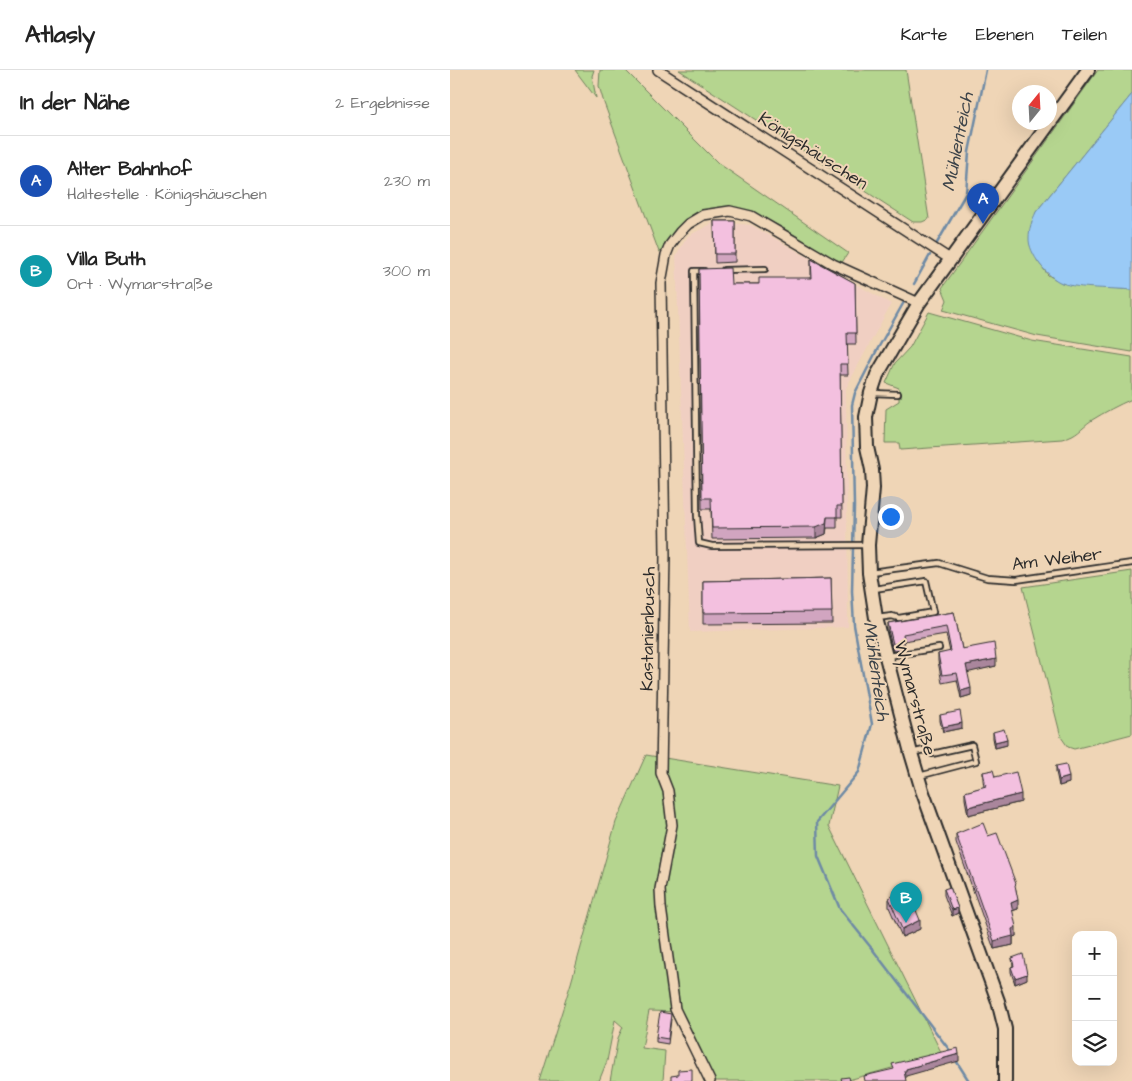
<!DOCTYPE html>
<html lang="de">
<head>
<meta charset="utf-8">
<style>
  :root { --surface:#fff; --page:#f2f2f2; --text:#222; --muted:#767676; --line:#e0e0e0; --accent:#2b2b2b }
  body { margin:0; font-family:"Architects Daughter",sans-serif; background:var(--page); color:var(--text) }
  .controls { position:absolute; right:15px; bottom:15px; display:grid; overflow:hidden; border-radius:10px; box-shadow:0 5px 20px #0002 }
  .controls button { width:45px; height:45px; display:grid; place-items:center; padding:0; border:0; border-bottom:1px solid var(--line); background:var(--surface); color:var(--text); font:25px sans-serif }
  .compass { position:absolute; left:562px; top:15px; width:45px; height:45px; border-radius:50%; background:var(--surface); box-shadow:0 5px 20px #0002; rotate:18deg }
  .you { position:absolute; left:440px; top:446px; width:18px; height:18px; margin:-12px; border:4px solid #fff; border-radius:50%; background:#1a73e8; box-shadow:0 0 0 8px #1a73e833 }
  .badge { display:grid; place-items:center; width:32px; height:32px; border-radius:50%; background:var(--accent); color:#fff; font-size:16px; font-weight:700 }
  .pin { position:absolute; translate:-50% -41px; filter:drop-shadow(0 1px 2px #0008) }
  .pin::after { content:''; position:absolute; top:26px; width:18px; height:15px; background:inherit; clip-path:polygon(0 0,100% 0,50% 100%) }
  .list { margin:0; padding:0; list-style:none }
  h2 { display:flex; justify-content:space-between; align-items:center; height:65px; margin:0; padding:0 20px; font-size:21px }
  h2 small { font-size:16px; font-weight:400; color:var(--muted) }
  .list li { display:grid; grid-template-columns:32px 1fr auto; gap:15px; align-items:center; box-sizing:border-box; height:90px; padding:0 20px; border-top:1px solid var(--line) }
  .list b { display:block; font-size:19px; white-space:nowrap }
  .list p { margin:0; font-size:16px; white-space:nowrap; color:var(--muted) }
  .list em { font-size:16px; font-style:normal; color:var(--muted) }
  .icon { flex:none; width:28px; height:28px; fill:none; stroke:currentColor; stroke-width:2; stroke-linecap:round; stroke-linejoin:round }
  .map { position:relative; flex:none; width:682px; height:1011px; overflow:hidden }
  header { display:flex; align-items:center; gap:30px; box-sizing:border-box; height:70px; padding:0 25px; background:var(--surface); border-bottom:1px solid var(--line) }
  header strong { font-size:24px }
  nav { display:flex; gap:28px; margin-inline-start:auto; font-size:18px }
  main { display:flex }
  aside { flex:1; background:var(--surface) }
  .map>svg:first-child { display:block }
  .built { fill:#f0cfc2 }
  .green { fill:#b5d58f; stroke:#70805d }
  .water { fill:#9acaf6; stroke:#6e8aa5 }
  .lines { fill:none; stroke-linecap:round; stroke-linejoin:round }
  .stream { stroke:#6e8aa5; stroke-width:2.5 }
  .service-casing { stroke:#2b2b2b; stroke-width:8 }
  .minor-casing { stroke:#2b2b2b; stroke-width:12 }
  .secondary-casing { stroke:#2b2b2b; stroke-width:16 }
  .service { stroke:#efd5b6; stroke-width:4.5 }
  .minor { stroke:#efd5b6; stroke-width:9 }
  .secondary { stroke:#efd5b6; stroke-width:12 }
  .wall { fill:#d1a5c0; stroke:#2b2b2b }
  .shaded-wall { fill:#aa869c; stroke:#2b2b2b }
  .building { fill:#f3c0df; stroke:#2b2b2b }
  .labels { text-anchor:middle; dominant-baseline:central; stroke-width:4; stroke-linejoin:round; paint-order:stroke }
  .street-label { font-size:18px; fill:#2b2b2b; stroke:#efd5b6 }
  .water-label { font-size:19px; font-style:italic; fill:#3c4349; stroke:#efd5b6 }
</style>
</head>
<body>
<header>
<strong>Atlasly</strong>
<nav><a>Karte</a><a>Ebenen</a><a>Teilen</a></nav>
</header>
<main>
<aside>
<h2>In der Nähe<small>2 Ergebnisse</small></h2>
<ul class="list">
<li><span class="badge" style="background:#1a4fb4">A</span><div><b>Alter Bahnhof</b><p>Haltestelle · Königshäuschen</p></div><em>230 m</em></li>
<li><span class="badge" style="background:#0f9aa8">B</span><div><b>Villa Buth</b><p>Ort · Wymarstraße</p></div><em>300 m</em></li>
</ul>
</aside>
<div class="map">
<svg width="682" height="1011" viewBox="0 0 682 1011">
  <rect width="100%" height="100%" fill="#efd5b6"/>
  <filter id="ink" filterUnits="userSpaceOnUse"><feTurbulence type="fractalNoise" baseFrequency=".02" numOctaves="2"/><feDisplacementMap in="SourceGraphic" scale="10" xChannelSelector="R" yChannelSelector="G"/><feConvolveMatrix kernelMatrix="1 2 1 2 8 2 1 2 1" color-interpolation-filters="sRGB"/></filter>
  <g filter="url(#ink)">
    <!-- built -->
    <path class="built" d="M265 152 301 155 441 234 396 318 398 557 240 562 226 185 238 166Z"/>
    <!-- green -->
    <path class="green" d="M125 0H144L142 6 146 28Z
      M150 0H175L268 93 398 183 391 194C361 176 312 139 277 138 271 137 244 148 237 151 223 157 222 176 209 182L154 33 149 16Z
      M229 0H456L479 149 472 152H463Z
      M648 0H682V24L586 142 587 190 598 205 612 213 682 220V282L587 266 493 240 497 230 492 218Z
      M479 242 582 271 682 287V329C668 335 655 342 642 350 629 359 629 364 612 369L450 380 449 373H435L436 339 449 331V318L436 313 445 293 460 277Z
      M682 501V664L624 679 618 677 611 667 573 517Z
      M196 685 388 716 379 756 492 984 395 1011H262L230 942 199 941 192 978 215 981 213 1011H160L168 968 173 957 165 950 157 991 149 1011H90L121 913 166 752Z"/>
    <!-- water -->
    <path class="water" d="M682 24V220C665 218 627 219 612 213 598 208 578 183 579 168 579 158 582 151 586 142Z"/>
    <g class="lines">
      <!-- stream -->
      <path class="stream" d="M487 173 516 123 519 82 536 0
        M464 214 480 185
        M454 232 427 280 405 323 402 335 404 436 402 521 404 555 422 654 409 702 367 752 368 786 390 839 423 880 501 982
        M505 989 519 1011"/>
      <defs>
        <path id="service" d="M274 200 315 199
          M254 201H244L247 445 249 473 262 476 416 475
          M422 323 448 324
          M420 502 489 493 537 508 566 510 682 493
          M424 519 476 511 483 542 449 548 442 546 427 548
          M438 586 489 578
          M461 683 474 680 482 684 522 675 526 691 469 706"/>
        <path id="minor" d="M208 0 500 189
          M260 1011 225 939 211 837 210 819 222 755 218 721 211 703 215 485 211 213 216 185 220 175 230 162 238 154 253 145 280 141 301 146 383 194 469 233"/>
        <path id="secondary" d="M555 1011V959L548 931 472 720 461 683 426 548 419 503 418 475 423 418 422 400 417 377 416 347 421 323 427 305 469 233 638 0"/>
      </defs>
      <!-- service casing -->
      <use href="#service" class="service-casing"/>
      <!-- minor casing -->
      <use href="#minor" class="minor-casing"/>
      <!-- secondary casing -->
      <use href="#secondary" class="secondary-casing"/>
      <!-- service -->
      <use href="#service" class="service"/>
      <!-- minor -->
      <use href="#minor" class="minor"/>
      <!-- secondary -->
      <use href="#secondary" class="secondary"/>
    </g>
    <!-- wall -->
    <path class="wall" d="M264 151H285V192L265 193Z
      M361 189 405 213 406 274H397L398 305H390L392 447H387V458H377L376 464 366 468 262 469 261 439H252L249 199 281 214H309L361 208Z
      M381 508 382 553 253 554V511Z
      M504 542 512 579 546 596 517 602 521 625 511 628 507 610 492 613 488 591V584L500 582 496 564 454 571V578L452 580 443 581 438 560V553Z
      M490 645 512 658 493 662 490 651Z
      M543 662 557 675 545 678 543 668Z
      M606 696 619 713 609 716 606 702Z
      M533 702 545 707 571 732 518 745 515 729V722L534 717 533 710Z
      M506 764 538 766 566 820 568 839 562 841 566 866 563 867V875L544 879 506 772Z
      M494 819 508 843 502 846 494 825Z
      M439 828 470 859 452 867 439 837Z
      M562 888 577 909 565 914 561 902V897L563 896Z
      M221 949 218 974 206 972V967Z"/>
    <!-- shaded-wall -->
    <path class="shaded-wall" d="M377 447 376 464 366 468V457Z
      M454 570V578L452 580V573Z
      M546 589V596L516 603V595Z
      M521 618V625L511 628V621Z
      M512 653V658L493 662V657Z
      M557 669V675L545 678V672Z
      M619 707V713L609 716V710Z
      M571 724V732L518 745V737Z
      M568 830V839L561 841V833Z
      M508 838V843L502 846V840Z
      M470 850V859L452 867V859Z
      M566 857V866L563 867V875L544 879V871L562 859Z
      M577 904V909L565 914V908Z
      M509 984V991L456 1006V1008H454V1001L456 999Z"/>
    <!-- building -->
    <path class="building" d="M264 151H285V184H265Z
      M361 189 405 213 406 263H397L398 294H390L392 436H387V447H377L376 453 366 457 262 458 261 428H252L249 199 280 198 281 214H309V208H362Z
      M381 508 382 542 253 543V511Z
      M504 542 512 579 544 573 546 589 516 595 521 618 511 621 507 603 492 605 488 584 501 581 496 556 453 564 454 570 452 573 443 574 438 553Z
      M510 641 512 653 493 657 490 645Z
      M554 659 557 669 545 672 543 662Z
      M616 694 619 707 609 710 606 696Z
      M543 700 545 707 566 702 571 724 518 737 515 722 536 716 533 702Z
      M533 753 538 766 547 763 566 814 565 815 568 830 561 833 566 857 562 859 563 866 544 871 506 764Z
      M500 817 508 838 502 840 494 819Z
      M457 819 470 850 452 859 439 828Z
      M573 884 577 904 565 908 561 897 564 896 562 888Z
      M210 942 221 944 218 969 206 967Z
      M508 978 509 984 456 999V1001H454L456 1011H415L414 1006 444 999 442 994Z
      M242 999V1011H221V1006L228 1005V1000Z
      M399 1007 400 1011H392L391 1008Z"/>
  </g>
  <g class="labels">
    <!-- street labels -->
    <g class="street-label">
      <text transform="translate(363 81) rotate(33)">Königshäuschen</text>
      <text transform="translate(607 489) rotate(-7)">Am Weiher</text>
      <text transform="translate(198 559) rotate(-89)">Kastanienbusch</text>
      <text transform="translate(465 628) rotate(75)">Wymarstraße</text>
    </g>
    <!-- water labels -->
    <g class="water-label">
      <text transform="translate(508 72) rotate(-79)">Mühlenteich</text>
      <text transform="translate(426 601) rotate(82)">Mühlenteich</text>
    </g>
  </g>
</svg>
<div class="controls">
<button>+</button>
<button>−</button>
<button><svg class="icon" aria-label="layers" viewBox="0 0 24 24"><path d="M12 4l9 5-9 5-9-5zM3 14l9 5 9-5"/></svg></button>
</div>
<svg class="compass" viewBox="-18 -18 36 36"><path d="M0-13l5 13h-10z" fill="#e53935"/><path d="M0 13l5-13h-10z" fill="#767676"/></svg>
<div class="you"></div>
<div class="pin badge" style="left:533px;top:154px;background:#1a4fb4">A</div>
<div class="pin badge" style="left:456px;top:853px;background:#0f9aa8">B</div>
</div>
</main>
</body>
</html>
